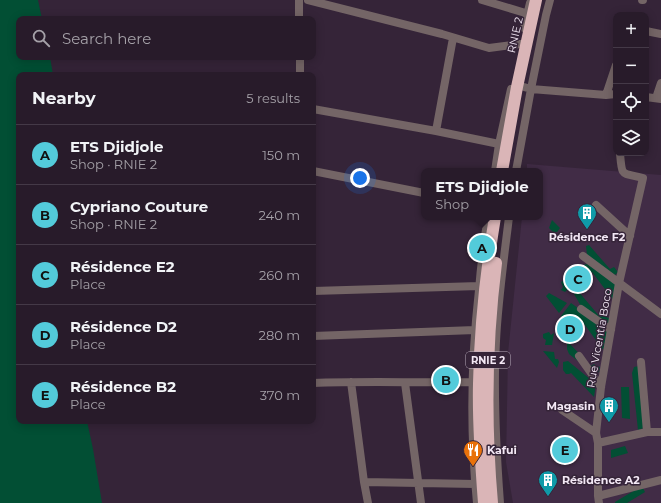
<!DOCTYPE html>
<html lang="en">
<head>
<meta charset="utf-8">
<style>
  :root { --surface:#281b2a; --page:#342836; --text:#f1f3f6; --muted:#a5a1a8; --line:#443947; --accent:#53cbda }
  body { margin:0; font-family:Montserrat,sans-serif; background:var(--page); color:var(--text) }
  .controls { position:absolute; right:12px; top:12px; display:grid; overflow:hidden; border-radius:8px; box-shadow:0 2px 10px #0003 }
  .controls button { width:36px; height:36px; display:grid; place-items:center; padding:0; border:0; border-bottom:1px solid var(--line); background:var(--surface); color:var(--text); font:20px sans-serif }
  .you { position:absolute; left:360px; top:178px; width:14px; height:14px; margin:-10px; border:3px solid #fff; border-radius:50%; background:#1a73e8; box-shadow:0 0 0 6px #1a73e833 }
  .badge { display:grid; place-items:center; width:26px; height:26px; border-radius:50%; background:var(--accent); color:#111; font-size:13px; font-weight:700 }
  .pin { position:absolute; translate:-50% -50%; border:2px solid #fff; box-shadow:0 1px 4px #0006 }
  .popup { position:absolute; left:421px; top:168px; width:122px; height:52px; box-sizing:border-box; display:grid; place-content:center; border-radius:8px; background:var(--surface); filter:drop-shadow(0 1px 3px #0005); font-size:13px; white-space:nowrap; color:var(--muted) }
  .popup b { font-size:15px; color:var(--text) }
  .popup::after { content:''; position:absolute; left:50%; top:100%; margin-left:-8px; border:8px solid transparent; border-top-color:var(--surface) }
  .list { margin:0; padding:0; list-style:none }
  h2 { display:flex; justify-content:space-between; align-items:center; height:52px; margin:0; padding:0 16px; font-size:17px }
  h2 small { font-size:13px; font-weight:400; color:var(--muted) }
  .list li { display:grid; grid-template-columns:26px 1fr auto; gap:12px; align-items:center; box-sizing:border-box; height:60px; padding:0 16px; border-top:1px solid var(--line) }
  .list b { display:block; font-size:15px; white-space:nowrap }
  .list p { margin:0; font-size:13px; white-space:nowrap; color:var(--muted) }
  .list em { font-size:13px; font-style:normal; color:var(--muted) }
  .icon { flex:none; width:22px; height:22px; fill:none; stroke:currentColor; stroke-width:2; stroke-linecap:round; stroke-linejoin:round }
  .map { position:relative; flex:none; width:661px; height:503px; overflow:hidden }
  .search { position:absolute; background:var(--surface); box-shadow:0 2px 10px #0003; left:16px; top:16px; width:300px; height:44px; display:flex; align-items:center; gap:10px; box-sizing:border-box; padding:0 14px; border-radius:8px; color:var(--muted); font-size:15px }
  .panel { position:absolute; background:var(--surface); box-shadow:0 2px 10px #0003; left:16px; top:72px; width:300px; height:352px; border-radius:8px }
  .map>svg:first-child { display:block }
  .built { fill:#412c46 }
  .green { fill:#024f34 }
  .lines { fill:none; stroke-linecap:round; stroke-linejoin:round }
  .minor { stroke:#746566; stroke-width:8 }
  .highway { stroke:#dab5b7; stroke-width:12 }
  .labels { text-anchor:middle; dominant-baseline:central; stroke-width:3; stroke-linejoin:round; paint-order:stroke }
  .shield { fill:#352438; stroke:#baadbc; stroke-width:1 }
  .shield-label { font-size:10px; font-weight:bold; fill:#f3e8f5 }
  .street-label { font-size:11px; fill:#f3e8f5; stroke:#352438 }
  .poi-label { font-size:11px; font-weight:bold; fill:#f3e8f5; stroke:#352438; text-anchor:start }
</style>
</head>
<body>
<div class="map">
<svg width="661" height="503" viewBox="0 0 661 503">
  <rect width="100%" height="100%" fill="#352438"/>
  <!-- built -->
  <path class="built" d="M527 164 661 175V503H513L506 462 508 353 522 217H540V171H527Z"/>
  <!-- green -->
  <path class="green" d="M0 0H38L42 19H19V57H50L53 75H19V421H87L93 449 102 503H0Z
    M552 220 560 228 557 232H553L549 228Z
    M589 245 610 269 614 267 618 272 615 275 587 255 586 246Z
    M587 264 598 271 617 286 614 301 592 272 586 276 581 269 580 266Z
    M567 279 571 281 573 284 565 292 561 290 563 287 561 282Z
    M578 291 600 317 604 315 608 318 611 317 608 327 581 306 574 294Z
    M549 293 567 303 559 313 546 296Z
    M571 303 608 330 603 350 582 321 577 325 573 320 568 324 561 316Z
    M549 332 551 335 554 333 552 345H545L546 340 543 338V334Z
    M567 342H568L591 366 594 364 596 366 600 367 599 372 593 373 569 354 567 349Z
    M543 351 554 352 555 359H558L559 362 557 368Z
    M568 361 596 384 594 397 571 373 569 374H566L563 370V362Z
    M639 366 646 427 638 430 632 373 634 367Z
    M621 387H629L630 419 622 418Z
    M625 446 628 453 611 458V450Z
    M642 486 645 492 627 503H615V502Z"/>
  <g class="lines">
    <!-- minor -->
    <path class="minor" d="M299 0V19
      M308 0 442 34 489 48 520 44
      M482 0 532 15
      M642 0H643
      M524 28 530 3
      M646 31 661 34
      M300 57V75
      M524 87 531 89 606 95 616 94
      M606 95 616 65
      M646 97 661 99
      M656 98 661 83
      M313 109 436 131 499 144
      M436 131 453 38
      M313 171 424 193
      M495 171 499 144 511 89
      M516 171 531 89 546 15 550 0
      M596 205 630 236
      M583 256 661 314
      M313 291 479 286
      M581 309 611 330
      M313 336 475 330
      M579 356 601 387
      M641 362 647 432
      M351 382 364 482 368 503
      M313 383C366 381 419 383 472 382
      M405 383 421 503
      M562 410 596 433
      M598 443 647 432H661
      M364 482 475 484
      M598 496 661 480
      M477 503C470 432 471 361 479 290 481 265 484 241 488 217
      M500 503C496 449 493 396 496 341 498 300 504 258 509 217
      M599 503 598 496V443L596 433 601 387 619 283 643 178C621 172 622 178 620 153"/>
    <!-- highway -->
    <path class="highway" d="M502 171 517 87 536 0
      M484 503C481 464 478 424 479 384 480 328 486 272 495 217
      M492 503C485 423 486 342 496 263"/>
  </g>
  <!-- icons -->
  <defs>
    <symbol id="building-pin" viewBox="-11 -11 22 30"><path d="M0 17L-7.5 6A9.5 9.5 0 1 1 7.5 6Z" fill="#0f9aa8" stroke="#352438"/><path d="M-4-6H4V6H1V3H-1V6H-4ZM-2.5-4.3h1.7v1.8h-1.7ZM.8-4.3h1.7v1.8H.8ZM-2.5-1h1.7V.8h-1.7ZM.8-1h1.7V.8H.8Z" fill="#fff"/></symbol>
    <symbol id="restaurant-pin" viewBox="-11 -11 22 30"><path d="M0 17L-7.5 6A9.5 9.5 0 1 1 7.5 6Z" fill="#e8710a" stroke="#352438"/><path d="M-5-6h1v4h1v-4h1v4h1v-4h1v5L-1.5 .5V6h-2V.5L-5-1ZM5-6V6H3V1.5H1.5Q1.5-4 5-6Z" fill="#fff"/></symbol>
  </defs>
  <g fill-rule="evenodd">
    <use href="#building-pin" x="576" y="202" width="22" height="30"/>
    <use href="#building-pin" x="598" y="395" width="22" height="30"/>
    <use href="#restaurant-pin" x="462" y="439" width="22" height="30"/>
    <use href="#building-pin" x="537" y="469" width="22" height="30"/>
  </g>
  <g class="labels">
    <!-- shield labels -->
    <rect class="shield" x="466" y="352" width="44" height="16" rx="3"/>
    <g class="shield-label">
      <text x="488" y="360">RNIE 2</text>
    </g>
    <!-- street labels -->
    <g class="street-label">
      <text transform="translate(515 35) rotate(-77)">RNIE 2</text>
      <text transform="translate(599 338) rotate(-80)">Rue Vicentia Boco</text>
    </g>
    <!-- poi labels -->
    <g class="poi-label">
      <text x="587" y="237" text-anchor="middle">Résidence F2</text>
      <text x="595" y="406" text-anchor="end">Magasin</text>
      <text x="487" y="450">Kafui</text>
      <text x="562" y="480">Résidence A2</text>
    </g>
  </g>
</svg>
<div class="controls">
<button>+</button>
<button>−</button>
<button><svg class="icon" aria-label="locate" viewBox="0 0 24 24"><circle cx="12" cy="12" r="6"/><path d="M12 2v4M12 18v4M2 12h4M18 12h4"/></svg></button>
<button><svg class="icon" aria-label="layers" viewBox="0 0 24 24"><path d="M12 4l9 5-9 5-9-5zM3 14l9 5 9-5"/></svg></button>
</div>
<div class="you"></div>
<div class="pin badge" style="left:482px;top:248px">A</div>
<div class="popup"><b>ETS Djidjole</b>Shop</div>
<div class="pin badge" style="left:446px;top:380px">B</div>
<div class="pin badge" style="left:578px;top:279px">C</div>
<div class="pin badge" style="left:570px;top:329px">D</div>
<div class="pin badge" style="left:565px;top:450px">E</div>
<div class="search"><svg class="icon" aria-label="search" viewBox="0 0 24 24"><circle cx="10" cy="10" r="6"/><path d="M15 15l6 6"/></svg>Search here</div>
<section class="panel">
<h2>Nearby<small>5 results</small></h2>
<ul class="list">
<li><span class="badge">A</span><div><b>ETS Djidjole</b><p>Shop · RNIE 2</p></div><em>150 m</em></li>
<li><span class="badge">B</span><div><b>Cypriano Couture</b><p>Shop · RNIE 2</p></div><em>240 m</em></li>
<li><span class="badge">C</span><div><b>Résidence E2</b><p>Place</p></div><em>260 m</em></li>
<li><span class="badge">D</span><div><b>Résidence D2</b><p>Place</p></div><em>280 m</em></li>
<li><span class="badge">E</span><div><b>Résidence B2</b><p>Place</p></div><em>370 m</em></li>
</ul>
</section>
</div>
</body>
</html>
